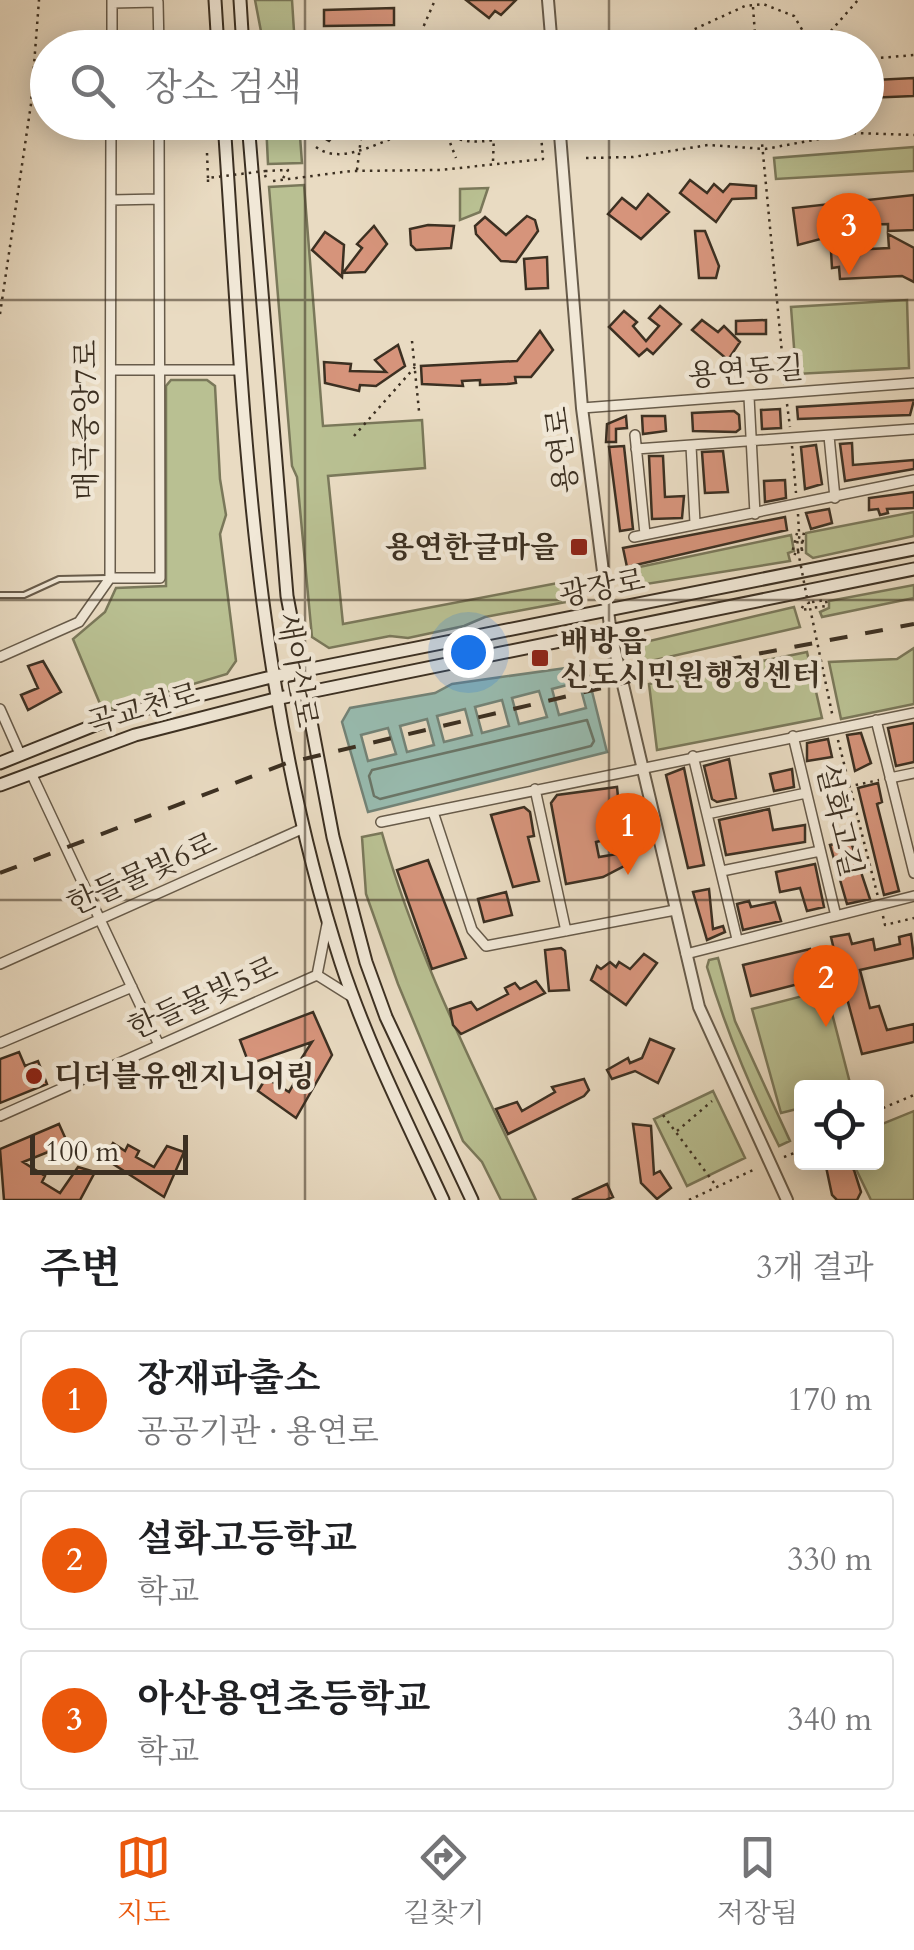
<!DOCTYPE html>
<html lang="ko">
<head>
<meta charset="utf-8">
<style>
  :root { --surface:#fff; --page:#f6f6f6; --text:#202124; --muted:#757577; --line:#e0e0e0; --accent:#ea580c }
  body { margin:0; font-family:Cardo,"Noto Serif KR",serif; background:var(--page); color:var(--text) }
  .controls { position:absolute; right:30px; bottom:30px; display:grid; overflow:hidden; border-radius:10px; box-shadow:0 5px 25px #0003 }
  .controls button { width:90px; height:90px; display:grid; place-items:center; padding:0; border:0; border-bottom:2px solid var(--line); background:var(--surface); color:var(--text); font:50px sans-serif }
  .scale { position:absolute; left:30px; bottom:25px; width:158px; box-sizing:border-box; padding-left:10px; border:5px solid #3c3022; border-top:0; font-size:28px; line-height:35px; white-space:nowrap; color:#3c3022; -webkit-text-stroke:8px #f1e8d7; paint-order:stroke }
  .you { position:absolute; left:468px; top:652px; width:35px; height:35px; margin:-25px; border:8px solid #fff; border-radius:50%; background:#1a73e8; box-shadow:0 0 0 15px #1a73e833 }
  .badge { display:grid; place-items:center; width:65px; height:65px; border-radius:50%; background:var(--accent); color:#fff; font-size:32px; font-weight:700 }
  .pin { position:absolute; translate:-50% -82px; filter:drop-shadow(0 2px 5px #0008) }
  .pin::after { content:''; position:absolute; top:52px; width:35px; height:30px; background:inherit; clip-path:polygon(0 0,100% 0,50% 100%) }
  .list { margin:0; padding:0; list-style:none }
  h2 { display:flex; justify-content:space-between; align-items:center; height:130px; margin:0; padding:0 40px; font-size:42px }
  h2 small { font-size:32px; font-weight:400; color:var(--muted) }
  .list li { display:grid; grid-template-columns:65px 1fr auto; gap:30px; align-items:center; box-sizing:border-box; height:140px; margin:0 20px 20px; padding:0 20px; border:2px solid var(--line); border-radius:10px }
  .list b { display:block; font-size:38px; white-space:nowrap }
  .list p { margin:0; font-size:32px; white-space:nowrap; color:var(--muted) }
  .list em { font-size:32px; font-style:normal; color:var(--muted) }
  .icon { flex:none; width:55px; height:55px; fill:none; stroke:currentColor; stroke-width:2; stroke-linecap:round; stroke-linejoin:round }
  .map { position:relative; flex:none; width:914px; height:1200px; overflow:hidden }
  .search { position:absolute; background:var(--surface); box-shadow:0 5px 25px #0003; left:30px; right:30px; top:30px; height:110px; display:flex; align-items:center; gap:25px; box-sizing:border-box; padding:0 35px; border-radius:55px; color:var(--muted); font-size:38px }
  .sheet { height:610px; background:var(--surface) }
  nav { display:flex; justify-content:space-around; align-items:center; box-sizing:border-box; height:140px; border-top:2px solid var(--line); background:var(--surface); font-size:28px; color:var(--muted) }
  nav a { display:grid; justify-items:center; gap:5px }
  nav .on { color:var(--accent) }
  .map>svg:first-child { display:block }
  .green { fill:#b9c092; stroke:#7a785a; stroke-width:2.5 }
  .water { fill:#98bbaf; stroke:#738377; stroke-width:2.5; fill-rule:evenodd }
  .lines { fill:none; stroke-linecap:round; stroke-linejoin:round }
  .shore { stroke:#6a7668; stroke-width:2.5 }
  .building { fill:#d6947b; stroke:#3c3022; stroke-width:2.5 }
  .service-casing { stroke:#675b4a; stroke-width:8 }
  .minor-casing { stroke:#675b4a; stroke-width:12 }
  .tertiary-casing { stroke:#675b4a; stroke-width:14 }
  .secondary-casing { stroke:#3c3022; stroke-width:15 }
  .path { stroke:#3c3022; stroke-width:2.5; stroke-dasharray:2.5 5; stroke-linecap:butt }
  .service { stroke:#f1e8d7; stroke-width:4 }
  .minor { stroke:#f1e8d7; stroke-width:9 }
  .tertiary { stroke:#f1e8d7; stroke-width:10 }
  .secondary { stroke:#f1e8d7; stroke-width:11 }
  .rail { stroke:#3c3022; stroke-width:4; stroke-dasharray:18 18; stroke-linecap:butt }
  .path-bridge { stroke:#3c3022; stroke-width:2.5; stroke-dasharray:2.5 5; stroke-linecap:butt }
  .grid { fill:none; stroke:#3c3022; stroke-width:2.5; stroke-opacity:0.55 }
  .poi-dot { fill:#8f2418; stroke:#f1e8d7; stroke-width:4 }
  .labels { text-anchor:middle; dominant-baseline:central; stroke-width:9; stroke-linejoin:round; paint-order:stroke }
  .street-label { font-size:30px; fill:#3c3022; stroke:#f1e8d7 }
  .poi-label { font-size:30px; font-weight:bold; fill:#3c3022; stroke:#f1e8d7; text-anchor:start }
</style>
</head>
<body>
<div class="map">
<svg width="914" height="1200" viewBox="0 0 914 1200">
  <rect width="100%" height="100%" fill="#e9dbc2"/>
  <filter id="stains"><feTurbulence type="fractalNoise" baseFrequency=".002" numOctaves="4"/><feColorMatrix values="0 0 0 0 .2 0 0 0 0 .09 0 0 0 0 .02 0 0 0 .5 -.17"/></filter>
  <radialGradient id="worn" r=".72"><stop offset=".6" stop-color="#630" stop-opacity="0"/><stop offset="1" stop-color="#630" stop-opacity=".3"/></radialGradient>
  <!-- green -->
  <path class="green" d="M255 0H292L295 47H264Z
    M266 123H299L302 163 268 164Z
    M914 147V171L776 179 774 158Z
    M304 185 323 426 422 420 425 468 328 476 343 624 579 579 580 587 571 601 485 617 464 626 408 638 390 636 329 648 312 637 297 477 292 466 269 187Z
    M488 188 480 212 460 220V189Z
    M907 300 909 368 796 374 791 307Z
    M171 380H207L215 386 220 479 226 515 220 534 236 661 227 674 103 711 73 639 105 612 116 588 166 586V386Z
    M914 512V536L813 558 806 553V533Z
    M791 535 794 551 788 553 790 561 640 585 625 570Z
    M914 585V598L822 617 820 612 829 608V601Z
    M794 607 800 627 642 663 640 655 645 642Z
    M914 648V704L841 719 829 662 897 659Z
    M807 652 822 718 657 750 649 684Z
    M382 833C418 961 480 1079 536 1200H501L482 1162 463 1141 398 984 366 894 362 837Z
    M718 958 735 1021 790 1141 779 1146C750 1088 726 1030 707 967L709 960Z
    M826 990 851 1087 802 1088 801 1108 781 1113 752 1009Z
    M713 1091 745 1158 687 1186 654 1119Z
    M914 1111V1200H871L853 1163 876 1162 877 1126Z"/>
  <!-- water -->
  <path class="water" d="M580 666 587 671 607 752 368 812 342 722 350 708 435 693 452 684ZM579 682 586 708 559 715 552 689ZM539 691 547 717 519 724 512 698ZM502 700 509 726 482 733 475 707ZM465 709 472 735 444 742 437 716ZM427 719 434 745 407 752 400 726ZM388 728 396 754 368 761 361 735Z"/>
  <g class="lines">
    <!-- shore -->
    <path class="shore" d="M587 720 594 741 591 746 380 799 374 796 369 776 372 770Z"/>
  </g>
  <!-- building -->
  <path class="building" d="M466 0H516L501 15 495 11 489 18Z
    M394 8V25L324 26V10Z
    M866 72H875V80L914 78V96L866 98Z
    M315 122H357L341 138 335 134 329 141 309 129Z
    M690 180 707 193 714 184 723 192 730 184 756 186V198L732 199 716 222 680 193Z
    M648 194 669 212 641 239 608 214 622 198 636 209Z
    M914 195V230L888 231V224L838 226 832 236 798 245 793 208Z
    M527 216 535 220 538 231 516 262 501 261 476 234 475 226 485 217 506 235Z
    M428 225 454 226 451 248 416 250 411 245 410 229Z
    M374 226 387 244 365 272 343 273 362 248 357 244Z
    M695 231H705L719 266 716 278H699Z
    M325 232 344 245 342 277 312 250Z
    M888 234 914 248V282L902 276 840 279 839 267 832 268 831 251 889 248Z
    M547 257 548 288 526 289 524 259Z
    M660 306 681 324 653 354 647 349 639 356 609 327 624 311 637 322 633 326 646 341 659 326 649 318Z
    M702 320 718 332 724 326 740 342 728 360 692 330Z
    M766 320V334H736V321Z
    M540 331 553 350 531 377H515L516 383 507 384 480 385V380L462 381 463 386 422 384 421 366 517 361Z
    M398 345 405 366 376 386 360 385 359 391 325 383 324 362 351 364 350 371 386 372 375 360Z
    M914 400 910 415 798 419 797 407Z
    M780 409 781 428 762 429 761 410Z
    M734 411 739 415 740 429 736 432 693 431 692 413Z
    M626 416 627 428 616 429V442H606L607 424Z
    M642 416H665L666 431 643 434Z
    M852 443 853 465 914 460V469L845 481 840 444Z
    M816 445 822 484 805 489 801 447Z
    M624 446 633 529 620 531 609 447Z
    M723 451 728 492 705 493 702 452Z
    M649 456H663L665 497 684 496 682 518 652 519Z
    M785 480 786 498 765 502 764 481Z
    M914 492V508L887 509 888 513 880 515 878 509 869 510V498Z
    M829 509 832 523 811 529 806 513Z
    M785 517 787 530 627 567 623 548Z
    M43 661 61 692 28 710 21 695 38 688 28 666Z
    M914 723V762L896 766 888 728Z
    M861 733 871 763 855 771 847 735Z
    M828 739 832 757 807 761V743Z
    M729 759 736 798 717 802 712 799 704 766Z
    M684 768 704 865 688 868 666 775Z
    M792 769 794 787 774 791 770 774Z
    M878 783 882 802 877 804 899 891 884 895 858 788Z
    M617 787 622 836 596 842 599 857 623 853 626 865 603 877 566 884 551 803 557 795Z
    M524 807 530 812 534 836 528 837 539 881 513 887 491 815Z
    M769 809 773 830 805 825V842L726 855 719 820Z
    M847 841 852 845 870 899 847 904 830 845Z
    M428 860 466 958 432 969 397 870Z
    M815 864 824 907 807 911 800 888 780 892 776 872Z
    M709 889 713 929 723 926 725 932 707 940 693 892Z
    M506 892 512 915 484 922 478 899Z
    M749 901 751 907 775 902 781 921 743 930 737 904Z
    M849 934 852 944 873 939 875 950 900 944 899 937 911 934 914 958 860 970 870 1008 879 1006 887 1030 914 1024V1042L862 1054 838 965 816 970 818 979 751 996 743 965 810 949 813 960 835 954 831 937Z
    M561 948 565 951 569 990 549 991 545 950Z
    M644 954 657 963 626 1005 591 980 597 966 601 969 610 962 616 967 619 962 630 969Z
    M536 981 545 993 461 1034 453 1025 450 1009 471 1002 477 1010 508 994 505 988 515 983 520 989Z
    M313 1012 332 1055 296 1118 258 1091 266 1078 289 1092 300 1073 294 1070 312 1042 249 1064 240 1040Z
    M650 1039 674 1049 658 1083 635 1071 612 1079 607 1070 628 1058 630 1063 642 1058Z
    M19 1052 25 1066 38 1061 47 1084 0 1103V1059Z
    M584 1079 589 1090 584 1096 508 1134 496 1109 517 1102 522 1111 555 1092 552 1087Z
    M59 1124 68 1144 23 1162 45 1176 42 1182 60 1193 78 1167 95 1172 80 1200H4L0 1149Z
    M633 1124 651 1126 654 1174 660 1171 671 1188 657 1199 641 1183Z
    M113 1143 125 1151 128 1145 139 1151 136 1157 154 1167 167 1146 184 1152 164 1197 104 1158Z
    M825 1162H845L854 1170 861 1192 857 1200H837L832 1195Z
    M607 1184 613 1197 606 1200H572Z"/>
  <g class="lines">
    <defs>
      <path id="service" d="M0 595H24L59 579 107 578"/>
      <path id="minor" d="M112 3 158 2 159 48
        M112 48V0
        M111 200 159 199
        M111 370H240
        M749 397 755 514
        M582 408 914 383
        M635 435 645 534
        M829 436 835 498
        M691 446 695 523
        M636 449 914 429
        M634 537 914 480
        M110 578H160L159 122
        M0 657 79 622 110 578 111 122
        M0 709 20 754
        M876 720 914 873
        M793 736 836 916
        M693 756 737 939
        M31 773 159 1045
        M890 778 914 773
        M535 789 566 931
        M433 812 472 930 486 946 675 910
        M707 814 806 793
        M381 822 914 713
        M722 871 820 851
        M686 954 914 896
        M0 964 304 828
        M317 975 328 919
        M317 975 352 997
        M0 1043 132 987
        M0 1116 317 975"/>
      <path id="tertiary" d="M548 0 552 48
        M559 122 582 408 611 634 699 1007 787 1200"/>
      <path id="secondary" d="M215 0 218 48
        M240 0 243 48
        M224 122C244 409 251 686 341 963 368 1045 407 1122 443 1200
        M248 122 287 596 333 837 366 962 386 1017 472 1200
        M0 763 120 715 271 677 914 549
        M0 785 135 735 275 699 914 569"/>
    </defs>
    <!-- service casing -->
    <use href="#service" class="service-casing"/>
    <!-- minor casing -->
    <use href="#minor" class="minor-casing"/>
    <!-- tertiary casing -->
    <use href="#tertiary" class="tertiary-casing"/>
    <!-- secondary casing -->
    <use href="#secondary" class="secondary-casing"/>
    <!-- path -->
    <path class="path" d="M753 7 756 48
      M644 42 684 34 745 6 763 4 794 16 813 48
      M421 48 422 30 435 0
      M816 48 858 0
      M866 59 914 55
      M442 122 456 158
      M760 122 785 385
      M316 147C347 170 392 130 424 131 453 133 458 146 493 140
      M207 153 208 178
      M586 158 633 157 708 145 765 149 852 133 914 135
      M493 161 494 135 503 122
      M357 170 363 122
      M265 171 288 170 282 180
      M265 175 266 178
      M273 181 351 171 441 170 543 159 540 122
      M0 314 31 104 39 0
      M412 341 419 411
      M787 404 790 427
      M354 436 415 367
      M792 446 796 493
      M798 514 799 533 804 534 801 552
      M797 533 792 553 798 555
      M798 551 797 537 802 538V551
      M812 602 826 600 827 606 810 608 833 718
      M803 606 801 610 808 609
      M838 740 878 897
      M819 793 879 780
      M883 916 885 925 914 918
      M876 1111 914 1095
      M663 1115 717 1187
      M677 1131 712 1101
      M784 1157 802 1150
      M689 1200 753 1170"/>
    <!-- service -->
    <use href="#service" class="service"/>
    <!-- minor -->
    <use href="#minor" class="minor"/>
    <!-- tertiary -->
    <use href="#tertiary" class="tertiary"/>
    <!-- secondary -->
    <use href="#secondary" class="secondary"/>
    <!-- rail -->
    <path class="rail" d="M0 873 287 763 694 666 914 624"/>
    <!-- path-bridge -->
    <path class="path-bridge" d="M208 182V178L265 171
      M798 551 808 603 812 602"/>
  </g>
  <!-- grid -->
  <path class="grid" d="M305 0V48M609 0V48M305 122V1200M609 122V1200M0 300H914M0 600H914M0 900H914"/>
  <!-- markers -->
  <g class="poi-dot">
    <rect x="569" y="537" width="20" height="20" rx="5"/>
    <rect x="530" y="648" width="20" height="20" rx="5"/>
    <circle cx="34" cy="1076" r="10"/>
  </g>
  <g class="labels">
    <!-- street labels -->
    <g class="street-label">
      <text transform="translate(746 372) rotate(-4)">용연동길</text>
      <text transform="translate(86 420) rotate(-90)">매곡중앙7로</text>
      <text transform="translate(562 450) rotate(-97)">용연로</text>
      <text transform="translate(602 588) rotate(-11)">광장로</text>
      <text transform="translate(297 670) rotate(80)">새아산로</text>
      <text transform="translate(143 709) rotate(-16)">곡교천로</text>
      <text transform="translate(839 820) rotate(77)">설화고길</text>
      <text transform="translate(142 874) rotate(-24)">한들물빛6로</text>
      <text transform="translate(203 998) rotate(-24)">한들물빛5로</text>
    </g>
    <!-- poi labels -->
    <g class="poi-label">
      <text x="559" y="547" text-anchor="end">용연한글마을</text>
      <text x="560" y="641">배방읍<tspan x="560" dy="34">신도시민원행정센터</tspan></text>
      <text x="54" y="1076">디더블유엔지니어링</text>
    </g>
  </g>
  <rect width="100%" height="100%" filter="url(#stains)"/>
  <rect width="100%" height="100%" fill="url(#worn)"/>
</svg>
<div class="controls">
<button><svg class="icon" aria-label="locate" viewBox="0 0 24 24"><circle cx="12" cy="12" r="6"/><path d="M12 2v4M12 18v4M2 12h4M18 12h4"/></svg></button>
</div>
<div class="scale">100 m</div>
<div class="you"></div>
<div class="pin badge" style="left:628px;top:875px">1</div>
<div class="pin badge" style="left:826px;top:1027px">2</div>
<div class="pin badge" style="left:849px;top:275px">3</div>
<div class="search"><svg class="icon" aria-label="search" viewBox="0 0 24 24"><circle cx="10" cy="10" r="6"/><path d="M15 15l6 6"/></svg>장소 검색</div>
</div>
<section class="sheet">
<h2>주변<small>3개 결과</small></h2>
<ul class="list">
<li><span class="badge">1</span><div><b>장재파출소</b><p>공공기관 · 용연로</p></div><em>170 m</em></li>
<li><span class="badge">2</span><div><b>설화고등학교</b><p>학교</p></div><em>330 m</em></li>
<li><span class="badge">3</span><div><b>아산용연초등학교</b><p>학교</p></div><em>340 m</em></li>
</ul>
</section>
<nav>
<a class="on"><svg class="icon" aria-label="map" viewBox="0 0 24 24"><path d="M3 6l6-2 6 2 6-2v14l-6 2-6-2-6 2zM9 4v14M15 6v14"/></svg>지도</a>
<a><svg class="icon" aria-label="directions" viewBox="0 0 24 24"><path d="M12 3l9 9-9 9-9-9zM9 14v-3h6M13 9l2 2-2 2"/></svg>길찾기</a>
<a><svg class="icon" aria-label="saved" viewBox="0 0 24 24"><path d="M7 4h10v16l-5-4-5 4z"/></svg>저장됨</a>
</nav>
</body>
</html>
